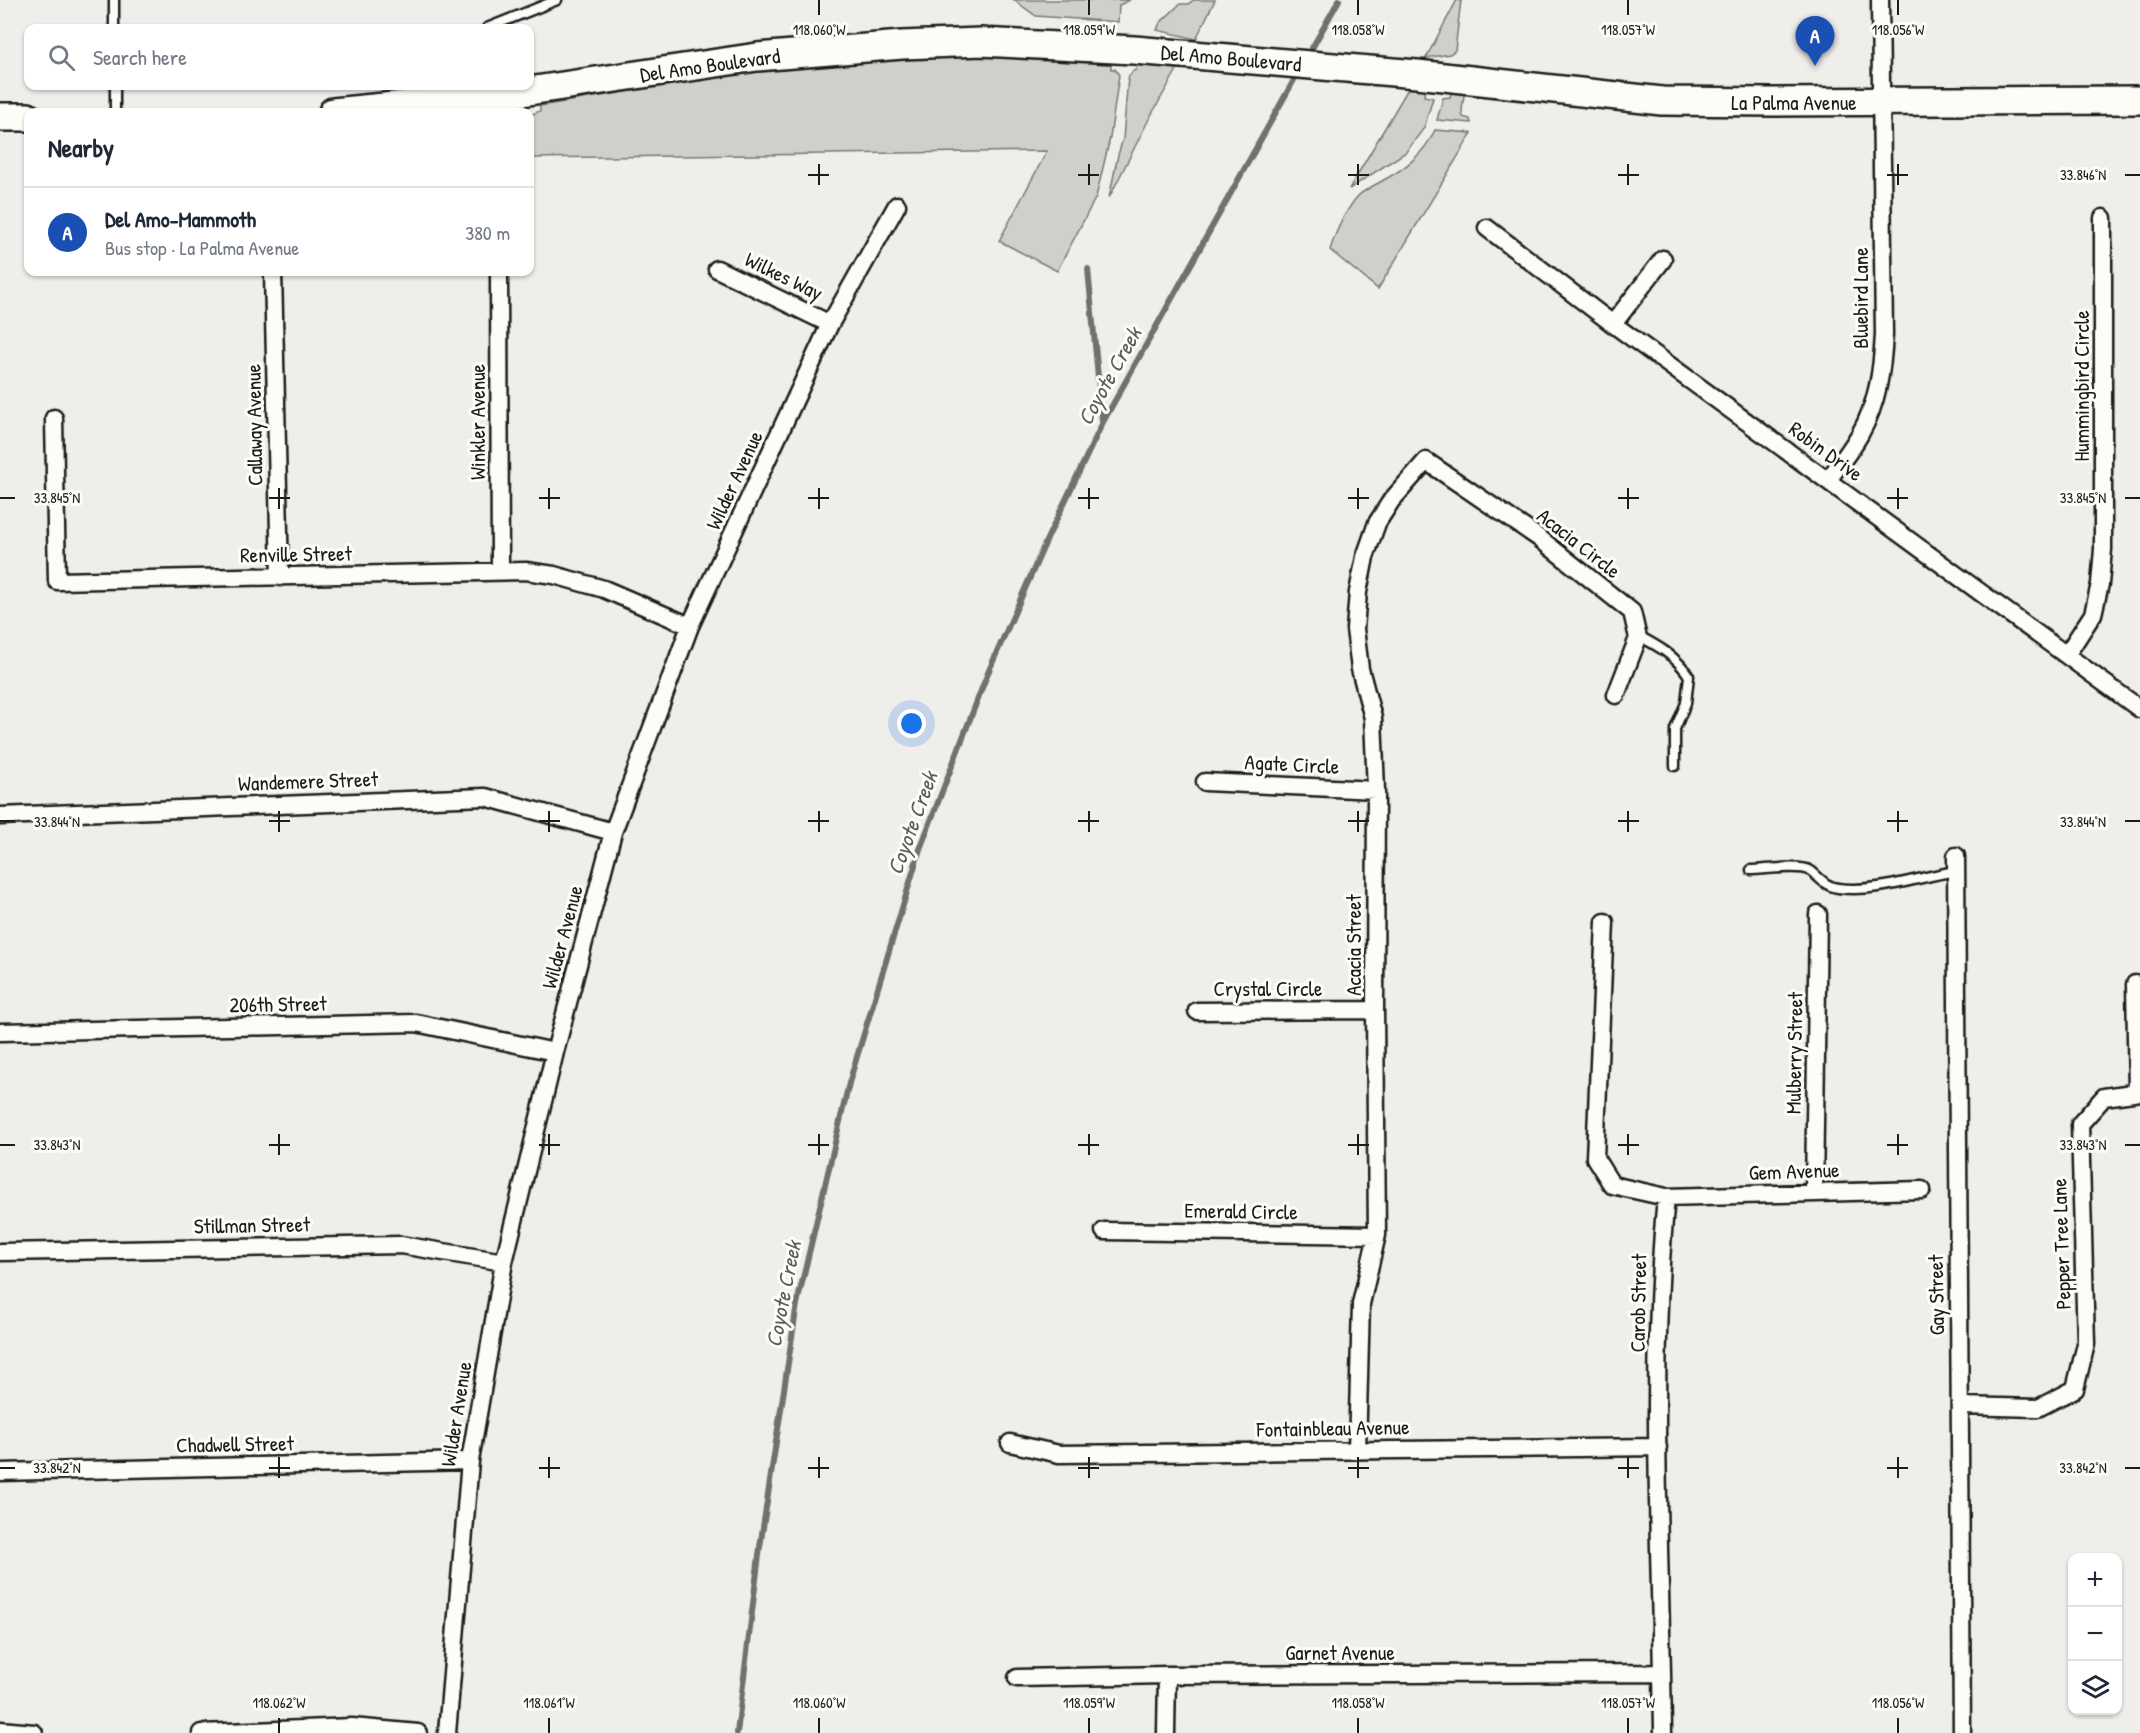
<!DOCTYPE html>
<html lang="en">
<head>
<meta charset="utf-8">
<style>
  :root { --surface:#fff; --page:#f2f2f3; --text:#1f2937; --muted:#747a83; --line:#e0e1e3; --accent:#7c3aed }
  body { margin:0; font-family:"Patrick Hand",sans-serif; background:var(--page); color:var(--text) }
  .controls { position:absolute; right:18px; bottom:18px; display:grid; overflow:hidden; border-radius:12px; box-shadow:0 2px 4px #0004 }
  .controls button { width:54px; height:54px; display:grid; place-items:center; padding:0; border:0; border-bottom:2px solid var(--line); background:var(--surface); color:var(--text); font:30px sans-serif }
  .you { position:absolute; left:912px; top:724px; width:21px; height:21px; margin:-15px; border:4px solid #fff; border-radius:50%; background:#1a73e8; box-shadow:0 0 0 9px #1a73e833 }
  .badge { display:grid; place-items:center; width:39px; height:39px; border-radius:50%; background:var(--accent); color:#fff; font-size:20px; font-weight:700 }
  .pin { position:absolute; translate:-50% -50px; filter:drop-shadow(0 2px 3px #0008) }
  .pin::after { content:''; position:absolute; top:32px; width:21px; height:18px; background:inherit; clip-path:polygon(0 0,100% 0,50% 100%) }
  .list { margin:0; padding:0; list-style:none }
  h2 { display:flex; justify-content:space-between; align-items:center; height:78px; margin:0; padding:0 24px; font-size:26px }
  h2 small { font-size:20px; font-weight:400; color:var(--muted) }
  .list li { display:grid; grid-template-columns:39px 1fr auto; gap:18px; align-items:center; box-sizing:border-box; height:90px; padding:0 24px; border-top:2px solid var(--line) }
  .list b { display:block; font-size:22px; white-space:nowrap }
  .list p { margin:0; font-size:20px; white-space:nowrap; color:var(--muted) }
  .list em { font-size:20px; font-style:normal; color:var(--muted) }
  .icon { flex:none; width:33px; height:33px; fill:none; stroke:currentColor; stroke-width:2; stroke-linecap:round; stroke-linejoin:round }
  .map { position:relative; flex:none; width:2140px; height:1733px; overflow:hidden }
  .search { position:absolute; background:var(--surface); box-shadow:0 2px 4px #0004; left:24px; top:24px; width:510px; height:66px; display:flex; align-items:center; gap:15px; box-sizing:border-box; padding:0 21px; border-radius:12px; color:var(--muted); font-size:22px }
  .panel { position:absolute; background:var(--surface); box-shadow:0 2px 4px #0004; left:24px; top:108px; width:510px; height:168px; border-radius:12px }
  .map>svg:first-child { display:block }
  .green { fill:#d0cfcc; stroke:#767674; stroke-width:1.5 }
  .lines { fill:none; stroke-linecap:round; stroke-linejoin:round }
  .stream { stroke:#706f6d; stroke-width:6 }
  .lane-casing { stroke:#1c1c1c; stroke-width:13 }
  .street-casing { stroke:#1c1c1c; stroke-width:21 }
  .primary-casing { stroke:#1c1c1c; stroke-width:32 }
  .lane { stroke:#fdfcf7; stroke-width:8 }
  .street { stroke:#fdfcf7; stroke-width:16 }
  .primary { stroke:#fdfcf7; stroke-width:27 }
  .ticks { fill:none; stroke:#1c1c1c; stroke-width:2 }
  .labels { text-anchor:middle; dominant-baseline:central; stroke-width:6; stroke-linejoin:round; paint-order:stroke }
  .street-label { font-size:21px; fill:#1c1c1c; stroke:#fdfcf7 }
  .water-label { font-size:22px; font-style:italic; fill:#5b5b59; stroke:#fdfcf7 }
  .ticks-label { font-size:15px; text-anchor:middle; fill:#1c1c1c; stroke:#fdfcf7; stroke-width:6; stroke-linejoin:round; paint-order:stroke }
</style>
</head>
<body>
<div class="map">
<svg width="2140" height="1733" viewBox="0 0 2140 1733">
  <rect width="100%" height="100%" fill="#f0eeea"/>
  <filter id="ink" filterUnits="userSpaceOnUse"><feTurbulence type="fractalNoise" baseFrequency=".0167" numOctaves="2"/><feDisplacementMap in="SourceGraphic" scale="12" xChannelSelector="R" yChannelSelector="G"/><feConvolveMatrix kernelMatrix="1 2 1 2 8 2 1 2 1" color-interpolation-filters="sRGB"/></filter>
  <g filter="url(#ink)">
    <!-- green -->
    <path class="green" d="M1014 0H1130L1119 5 1118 22 1036 16Z
      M1194 0H1215L1196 39 1157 30 1160 23 1180 4H1188Z
      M1457 0H1461L1455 50 1450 54 1426 58Z
      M977 56 1111 61V69H1115L1119 75 1110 138 1096 197 1057 271 999 241 1047 151 530 158V115L540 111V106L783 66 864 59Z
      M1137 64 1178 68 1149 119 1109 198 1118 155 1123 139 1128 77 1133 71 1136 70Z
      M1409 87 1425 88 1424 96 1433 98 1424 128 1406 152 1349 189Z
      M1452 90H1464C1465 100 1460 108 1463 117L1470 119 1471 123 1437 120 1443 98 1450 97Z
      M1435 130 1472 133 1378 289 1330 250C1336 231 1345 211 1358 196 1364 190 1375 185 1382 181 1406 168 1424 154 1435 130Z"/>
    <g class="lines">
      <!-- stream -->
      <path class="stream" d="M1307 57 1339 0
        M1088 269 1102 421
        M737 1733 760 1547 797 1304 849 1083 920 849 987 675 1047 539 1103 422 1299 71"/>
      <defs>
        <path id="lane" d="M114 0V28
          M487 28 557 0
          M422 86 423 101
          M115 112V86
          M1637 635C1658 646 1676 656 1689 676L1686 703 1675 729V766
          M1751 870C1764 870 1801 864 1811 871 1820 878 1826 887 1838 888 1878 893 1917 877 1956 871"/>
        <path id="street" d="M1487 228 1613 324 2140 709
          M717 269 830 324
          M273 272 280 577
          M499 272 500 572
          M1613 324 1663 259
          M54 418 57 581 526 571 554 575 604 589 690 626
          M1828 480C1839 465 1851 450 1860 434 1878 403 1882 369 1884 335L1880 0
          M2067 654 2093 614 2100 584 2103 549V218
          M1205 782 1376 790
          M0 816 485 797 613 832
          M1956 856 1962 1733
          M1605 922 1595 1158 1612 1185 1666 1197C1649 1375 1661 1555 1663 1733
          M2135 984 2137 1091
          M1197 1011 1375 1010
          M0 1032 416 1023 555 1052
          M1814 1193 1818 914
          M1666 1197 1922 1190
          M1104 1231 1377 1235
          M0 1252 401 1245 504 1262
          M1960 1406 2038 1408 2075 1389 2086 1344 2080 1124 2104 1097 2140 1092
          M1010 1443 1059 1454 1658 1447
          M1357 1450 1361 1304 1377 1235 1375 1010 1376 790 1373 718 1360 669 1355 629 1358 592 1365 557 1377 523 1391 501 1426 461 1539 538 1632 612 1638 638 1616 695
          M0 1472 470 1461
          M1017 1678 1167 1675 1662 1673
          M0 1730 34 1733
          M201 1733 352 1727 418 1733
          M447 1733 470 1461 504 1262 555 1052 613 832 690 626 830 324 897 205
          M1166 1733 1167 1675"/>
        <path id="primary" d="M333 112 495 96 757 57 902 45 981 42 1134 50 1417 74 1662 101 1770 102 2140 100
          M0 117H28"/>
      </defs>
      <!-- lane casing -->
      <use href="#lane" class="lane-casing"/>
      <!-- street casing -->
      <use href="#street" class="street-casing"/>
      <!-- primary casing -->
      <use href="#primary" class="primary-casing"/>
      <!-- lane -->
      <use href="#lane" class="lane"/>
      <!-- street -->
      <use href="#street" class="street"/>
      <!-- primary -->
      <use href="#primary" class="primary"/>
    </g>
  </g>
  <!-- ticks -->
  <path class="ticks" d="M819 0V15M1089 0V15M1358 0V15M1628 0V15M1898 0V15M819 164V185M1089 164V185M1358 164V185M1628 164V185M1898 164V185M808 175H829M1078 175H1099M1348 175H1369M1618 175H1639M1887 175H1908M2125 175H2140M279 488V509M549 488V509M819 488V509M1089 488V509M1358 488V509M1628 488V509M1898 488V509M0 498H15M269 498H290M539 498H560M808 498H829M1078 498H1099M1348 498H1369M1618 498H1639M1887 498H1908M2125 498H2140M279 811V832M549 811V832M819 811V832M1089 811V832M1358 811V832M1628 811V832M1898 811V832M0 821H15M269 821H290M539 821H560M808 821H829M1078 821H1099M1348 821H1369M1618 821H1639M1887 821H1908M2125 821H2140M279 1134V1155M549 1134V1155M819 1134V1155M1089 1134V1155M1358 1134V1155M1628 1134V1155M1898 1134V1155M0 1145H15M269 1145H290M539 1145H560M808 1145H829M1078 1145H1099M1348 1145H1369M1618 1145H1639M1887 1145H1908M2125 1145H2140M279 1457V1478M549 1457V1478M819 1457V1478M1089 1457V1478M1358 1457V1478M1628 1457V1478M1898 1457V1478M0 1468H15M269 1468H290M539 1468H560M808 1468H829M1078 1468H1099M1348 1468H1369M1618 1468H1639M1887 1468H1908M2125 1468H2140M279 1718V1733M549 1718V1733M819 1718V1733M1089 1718V1733M1358 1718V1733M1628 1718V1733M1898 1718V1733"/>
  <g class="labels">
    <!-- street labels -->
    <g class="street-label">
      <text transform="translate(1231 58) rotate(5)">Del Amo Boulevard</text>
      <text transform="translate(710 65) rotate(-8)">Del Amo Boulevard</text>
      <text x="1794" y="102">La Palma Avenue</text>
      <text transform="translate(784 276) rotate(26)">Wilkes Way</text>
      <text transform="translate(1860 298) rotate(-90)">Bluebird Lane</text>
      <text transform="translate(2081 386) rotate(-90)">Hummingbird Circle</text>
      <text transform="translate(477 422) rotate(-90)">Winkler Avenue</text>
      <text transform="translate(254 425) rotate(-91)">Callaway Avenue</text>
      <text transform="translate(1826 451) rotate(36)">Robin Drive</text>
      <text transform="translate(734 480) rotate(-65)">Wilder Avenue</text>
      <text transform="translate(1579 543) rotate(38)">Acacia Circle</text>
      <text transform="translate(296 554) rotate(-1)">Renville Street</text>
      <text transform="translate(1292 764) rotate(3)">Agate Circle</text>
      <text transform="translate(308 781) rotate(-2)">Wandemere Street</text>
      <text transform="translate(562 937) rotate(-75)">Wilder Avenue</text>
      <text transform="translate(1353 945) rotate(-90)">Acacia Street</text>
      <text x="1268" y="988">Crystal Circle</text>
      <text transform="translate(278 1004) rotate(-1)">206th Street</text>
      <text transform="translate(1794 1053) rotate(-89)">Mulberry Street</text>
      <text transform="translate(1794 1171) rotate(-2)">Gem Avenue</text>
      <text transform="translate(1241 1211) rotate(1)">Emerald Circle</text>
      <text transform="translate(252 1225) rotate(-1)">Stillman Street</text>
      <text transform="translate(2061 1244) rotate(-92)">Pepper Tree Lane</text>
      <text transform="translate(1936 1295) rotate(-91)">Gay Street</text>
      <text transform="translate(1638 1303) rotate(-89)">Carob Street</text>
      <text transform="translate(456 1414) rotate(-81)">Wilder Avenue</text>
      <text transform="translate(1333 1428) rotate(-1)">Fontainbleau Avenue</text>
      <text transform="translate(235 1444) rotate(-1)">Chadwell Street</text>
      <text x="1340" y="1652">Garnet Avenue</text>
    </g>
    <!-- water labels -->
    <g class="water-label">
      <text transform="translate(1109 376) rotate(-61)">Coyote Creek</text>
      <text transform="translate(912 823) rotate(-70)">Coyote Creek</text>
      <text transform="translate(783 1294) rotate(-79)">Coyote Creek</text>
    </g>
  </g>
  <g class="ticks-label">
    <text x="819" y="35">118.060°W</text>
    <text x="1089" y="35">118.059°W</text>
    <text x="1358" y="35">118.058°W</text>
    <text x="1628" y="35">118.057°W</text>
    <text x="1898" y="35">118.056°W</text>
    <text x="2083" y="180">33.846°N</text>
    <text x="57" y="503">33.845°N</text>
    <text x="2083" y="503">33.845°N</text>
    <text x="57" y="827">33.844°N</text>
    <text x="2083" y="827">33.844°N</text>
    <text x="57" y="1150">33.843°N</text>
    <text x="2083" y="1150">33.843°N</text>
    <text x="57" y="1473">33.842°N</text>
    <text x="2083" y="1473">33.842°N</text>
    <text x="279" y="1708">118.062°W</text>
    <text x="549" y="1708">118.061°W</text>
    <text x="819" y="1708">118.060°W</text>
    <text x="1089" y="1708">118.059°W</text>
    <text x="1358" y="1708">118.058°W</text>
    <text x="1628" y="1708">118.057°W</text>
    <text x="1898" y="1708">118.056°W</text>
  </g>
</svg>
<div class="controls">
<button>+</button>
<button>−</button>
<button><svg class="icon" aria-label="layers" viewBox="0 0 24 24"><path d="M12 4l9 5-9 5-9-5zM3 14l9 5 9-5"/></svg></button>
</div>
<div class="you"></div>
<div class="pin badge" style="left:1815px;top:66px;background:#1a4fb4">A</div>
<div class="search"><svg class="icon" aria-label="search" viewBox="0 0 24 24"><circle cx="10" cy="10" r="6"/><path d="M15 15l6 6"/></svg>Search here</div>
<section class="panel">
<h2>Nearby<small></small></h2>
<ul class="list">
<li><span class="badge" style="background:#1a4fb4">A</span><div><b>Del Amo-Mammoth</b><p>Bus stop · La Palma Avenue</p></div><em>380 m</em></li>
</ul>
</section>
</div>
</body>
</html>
